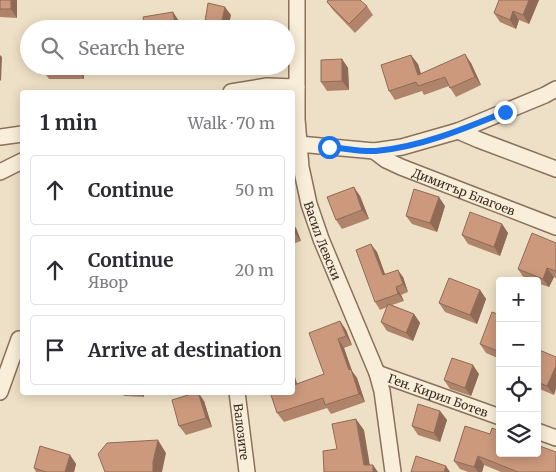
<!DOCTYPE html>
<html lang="en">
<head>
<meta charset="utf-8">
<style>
  :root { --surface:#fff; --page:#f2f2f3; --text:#2b2b33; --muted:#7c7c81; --line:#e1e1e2 }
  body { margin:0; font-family:Merriweather,serif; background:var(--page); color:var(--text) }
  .controls { position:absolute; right:15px; bottom:15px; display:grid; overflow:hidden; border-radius:5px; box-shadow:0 2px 12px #0003 }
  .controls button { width:45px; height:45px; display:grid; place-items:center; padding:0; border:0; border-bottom:1px solid var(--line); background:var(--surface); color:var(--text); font:25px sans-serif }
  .stop { position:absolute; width:15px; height:15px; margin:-11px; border:4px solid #1a73e8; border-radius:50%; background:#fff }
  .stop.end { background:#1a73e8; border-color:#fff; box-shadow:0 1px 5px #0008 }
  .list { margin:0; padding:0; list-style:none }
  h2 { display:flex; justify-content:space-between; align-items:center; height:65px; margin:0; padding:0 20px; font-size:21px }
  h2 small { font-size:16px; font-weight:400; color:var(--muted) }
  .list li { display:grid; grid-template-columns:32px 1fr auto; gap:15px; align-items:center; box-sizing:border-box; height:70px; margin:0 10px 10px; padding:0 10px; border:1px solid var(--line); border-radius:5px }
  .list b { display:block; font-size:19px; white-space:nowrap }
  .list p { margin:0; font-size:16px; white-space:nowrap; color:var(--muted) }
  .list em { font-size:16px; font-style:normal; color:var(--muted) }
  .icon { flex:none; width:28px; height:28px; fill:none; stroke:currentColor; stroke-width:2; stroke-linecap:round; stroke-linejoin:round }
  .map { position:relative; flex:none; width:556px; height:472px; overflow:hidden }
  .search { position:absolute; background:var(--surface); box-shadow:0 2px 12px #0003; left:20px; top:20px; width:275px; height:55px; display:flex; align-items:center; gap:12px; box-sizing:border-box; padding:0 18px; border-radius:28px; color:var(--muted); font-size:19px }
  .panel { position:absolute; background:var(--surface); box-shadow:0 2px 12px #0003; left:20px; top:90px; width:275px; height:305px; border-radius:5px }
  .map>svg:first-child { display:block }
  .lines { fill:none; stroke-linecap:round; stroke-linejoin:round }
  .minor-casing { stroke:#8a715b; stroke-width:18 }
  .minor { stroke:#f9eed9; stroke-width:15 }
  .wall { fill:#af846b }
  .shaded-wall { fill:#8f6b57 }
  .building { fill:#cc997c; stroke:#8f6b57 }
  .route { stroke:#1a73e8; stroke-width:6 }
  .labels { text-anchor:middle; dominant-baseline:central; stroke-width:5; stroke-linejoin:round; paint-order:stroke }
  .street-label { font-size:12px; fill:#3a2b1f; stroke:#f6ebd6 }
</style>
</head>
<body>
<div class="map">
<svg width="556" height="472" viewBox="0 0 556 472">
  <rect width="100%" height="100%" fill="#eee0c6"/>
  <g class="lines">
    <defs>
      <g id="minor">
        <path id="s1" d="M297 0V119L301 167 309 204 321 239 377 373 382 391 393 472"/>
        <path d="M231 92 267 86 297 87"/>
        <path d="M458 131 479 140 556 169"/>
        <path d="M0 137 22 134"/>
        <path d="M299 144 374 151 402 147 458 131 545 95 556 89"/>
        <path id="s2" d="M374 151 386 160 401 167 556 227"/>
        <path d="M0 172 22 161"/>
        <path id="s3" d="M377 373 500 417"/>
        <path d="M0 392 19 339"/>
        <path id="s4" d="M237 392 247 472"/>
        <path d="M537 431 556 438"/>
      </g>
    </defs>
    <!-- minor casing -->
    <use href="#minor" class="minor-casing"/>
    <!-- minor -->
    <use href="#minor" class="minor"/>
  </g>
  <!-- wall -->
  <path class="wall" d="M0 0H17V18L0 17Z
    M499 0H539L529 24 519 20 516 29 500 22 494 13Z
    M327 2 367 6 373 15 355 33 333 10Z
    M342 59 348 68 349 90 327 91 321 82Z
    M471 63 481 85 456 97 449 86 424 95 422 91 395 100 389 91 418 64 421 74Z
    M84 66V79H49L43 71Z
    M360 196 369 219 342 229 336 220Z
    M445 206 437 232 412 224 406 216Z
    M292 223 296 228 301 241 292 244Z
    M502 224 508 233 500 256 468 244 462 235Z
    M556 243V278L554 277 549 287 537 283V281H532L524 278 518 269Z
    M377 252 385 274 403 277 408 292 401 295 404 301 392 305 414 314 420 323 413 341 387 331 381 322 387 307 380 310 375 302Z
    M480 290 486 299 477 324 445 312 439 303Z
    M500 315V359L486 353 480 344Z
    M340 321 346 330 352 345 344 348 352 371 357 378 365 402 331 414 327 408 284 422 277 413 292 367 297 384 324 374Z
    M537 349 554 395 537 388Z
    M479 374 471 396 450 389 444 380Z
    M121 392H144V397L124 396Z
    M204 401 212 427 186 435 179 426Z
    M440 411 447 420 440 442 418 435 412 426Z
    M465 426 556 472H501L484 465 482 472H468L460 469 454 461Z
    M70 455 76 464 74 472H36L34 468Z"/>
  <!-- shaded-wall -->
  <path class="shaded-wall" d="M11 0H17V18L11 9Z
    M529 0H539L529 24 523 15Z
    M225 7 231 15 228 29H220Z
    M513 11 519 20 516 29 510 20Z
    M173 12 179 21 181 29H176Z
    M465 54 471 63 481 85 475 77Z
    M0 55 2 57 1 81 0 80Z
    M411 55 418 64 424 84 418 75Z
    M342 59 348 68 349 90 342 81Z
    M78 66H84V79L78 70Z
    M354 187 360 196 369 219 362 210Z
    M439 197 445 206 437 232 430 223Z
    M292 223 296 228 301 241 294 232 292 227Z
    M502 224 508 233 500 256 494 247Z
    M371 244 377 252 388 283 383 275Z
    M547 268 554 277 549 287 543 279Z
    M398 270 403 277 408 292 403 284Z
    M396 287 401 295 404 301 398 294Z
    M480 290 486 299 477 324 470 315Z
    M414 314 420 323 413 341 406 333Z
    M340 321 346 330 352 345 346 336Z
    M338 339 344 348 352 371 357 378 365 402 359 394 349 370Z
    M473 365 479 374 471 396 465 388Z
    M556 366V389L554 395 547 386Z
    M292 367 300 394 294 385 292 381Z
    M141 392H144V397Z
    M198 392 204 401 212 427 206 418Z
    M440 411 447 420 440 442 434 433Z
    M356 419 364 430 371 472 364 465Z
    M158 440 166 453 162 472H153V462Z
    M70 455 76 464 74 472H65Z
    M478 456 484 465 482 472H478L474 467Z
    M373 465 378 472H373Z
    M446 466 450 472H444Z"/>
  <!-- building -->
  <path class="building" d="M0 0H11V9H0Z
    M328 0H360L367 6 349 24 327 2Z
    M499 0H529L523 15 513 11 510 20 494 13Z
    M208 3 225 7 220 29H211L204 27Z
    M173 12 176 29H145L143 17Z
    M465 54 475 77 450 88 445 77 418 86 416 82 389 91 381 65 411 55 418 75Z
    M342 59V81L321 82V60Z
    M43 66H78V70L43 71Z
    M354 187 362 210 336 220 327 197Z
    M414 189 439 197 430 223 406 216Z
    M470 212 502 224 494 247 462 235Z
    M532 233 556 243V271L547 268 543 279 518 269Z
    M371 244 383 275 398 270 403 284 396 287 398 294 375 302 356 250Z
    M449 278 480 290 470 315 439 303Z
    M388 304 414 314 406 333 381 322Z
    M492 312 500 315V352L480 344Z
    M340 321 346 336 338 339 349 370 351 369 359 394 325 405 323 398 277 413 270 392H292V381L294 385 324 374 309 333Z
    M537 349 556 357V366L547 386 537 382Z
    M452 358 473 365 465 388 444 380Z
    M198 392 206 418 179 426 172 400Z
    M418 404 440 411 434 433 412 426Z
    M356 419 364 465H373V472H324L323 451 337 449 332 424Z
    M465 426 490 434 492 428 500 431V453H537V445L556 452V472H518L478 456 474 467 454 461Z
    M158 440 153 462V472H105L98 454 107 443Z
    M40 446 70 455 65 472H46L34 468Z
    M416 456 446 466 444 472H411Z"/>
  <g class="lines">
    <!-- route -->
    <path class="route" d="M329 147C344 148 362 152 376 151 420 147 464 129 505 112"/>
  </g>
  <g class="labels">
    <!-- street labels -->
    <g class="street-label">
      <text stroke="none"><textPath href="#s2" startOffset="99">Димитър Благоев</textPath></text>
      <text stroke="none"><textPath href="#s1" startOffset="244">Васил Левски</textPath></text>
      <text stroke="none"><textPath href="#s3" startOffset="65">Ген. Кирил Ботев</textPath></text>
      <text stroke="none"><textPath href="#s4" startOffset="40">Валозите</textPath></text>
    </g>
  </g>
</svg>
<div class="controls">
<button>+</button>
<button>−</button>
<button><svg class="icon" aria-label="locate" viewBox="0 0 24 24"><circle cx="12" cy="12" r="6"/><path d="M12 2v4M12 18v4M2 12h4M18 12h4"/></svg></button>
<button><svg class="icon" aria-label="layers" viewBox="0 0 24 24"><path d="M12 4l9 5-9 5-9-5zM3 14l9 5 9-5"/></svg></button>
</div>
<div class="stop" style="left:329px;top:147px"></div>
<div class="stop end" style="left:505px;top:112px"></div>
<div class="search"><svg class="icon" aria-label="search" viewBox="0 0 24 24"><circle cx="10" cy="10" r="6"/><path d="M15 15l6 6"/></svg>Search here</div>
<section class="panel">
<h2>1 min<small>Walk · 70 m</small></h2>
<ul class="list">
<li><svg class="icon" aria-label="ahead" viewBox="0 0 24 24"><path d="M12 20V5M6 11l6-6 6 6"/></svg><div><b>Continue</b></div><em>50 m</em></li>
<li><svg class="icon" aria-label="ahead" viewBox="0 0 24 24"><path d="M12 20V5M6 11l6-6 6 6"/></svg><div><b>Continue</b><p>Явор</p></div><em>20 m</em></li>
<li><svg class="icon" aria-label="arrive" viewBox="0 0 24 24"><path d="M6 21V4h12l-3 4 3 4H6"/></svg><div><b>Arrive at destination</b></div></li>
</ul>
</section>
</div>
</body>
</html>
